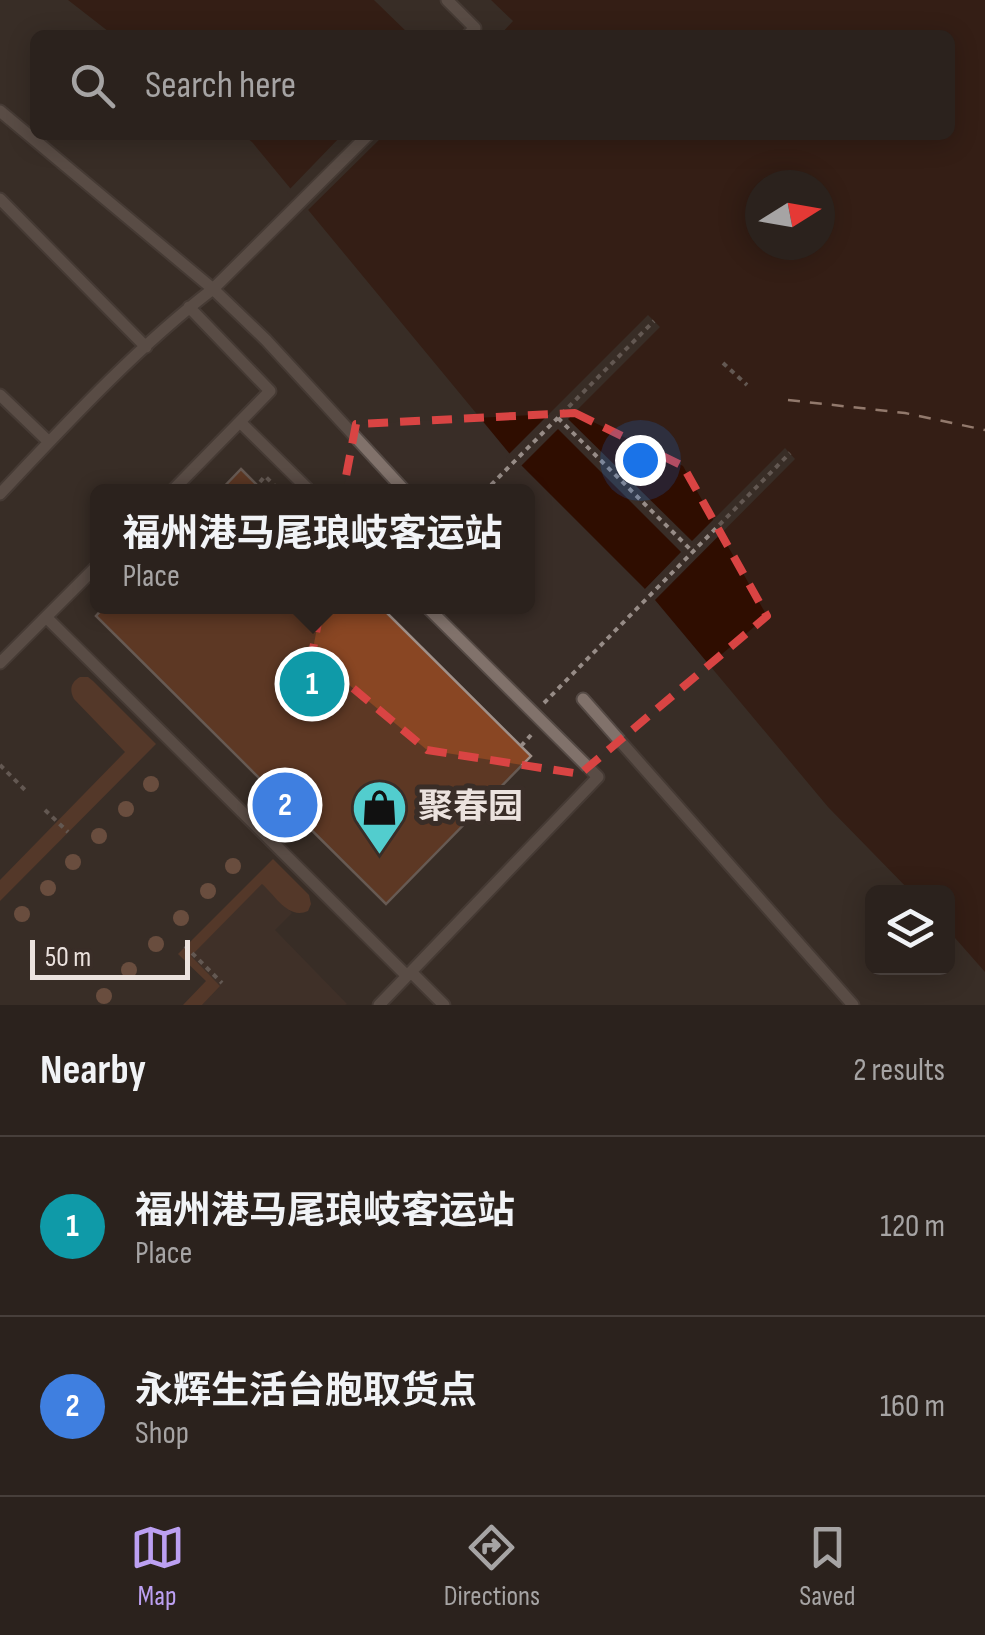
<!DOCTYPE html>
<html lang="en">
<head>
<meta charset="utf-8">
<style>
  :root { --surface:#2b221d; --page:#372f2a; --text:#f1f3f6; --muted:#a6a4a4; --line:#473f3b; --accent:#bca0f2 }
  body { margin:0; font-family:"Sofia Sans Condensed","Noto Sans SC",sans-serif; background:var(--page); color:var(--text) }
  .controls { position:absolute; right:30px; bottom:30px; display:grid; overflow:hidden; border-radius:15px; box-shadow:0 5px 25px #0003 }
  .controls button { width:90px; height:90px; display:grid; place-items:center; padding:0; border:0; border-bottom:2px solid var(--line); background:var(--surface); color:var(--text); font:50px sans-serif }
  .compass { position:absolute; left:745px; top:170px; width:90px; height:90px; border-radius:50%; background:var(--surface); box-shadow:0 5px 25px #0003; rotate:79deg }
  .scale { position:absolute; left:30px; bottom:25px; width:160px; box-sizing:border-box; padding-left:10px; border:5px solid #ebe2de; border-top:0; font-size:28px; line-height:35px; white-space:nowrap; color:#ebe2de; -webkit-text-stroke:8px #392d27; paint-order:stroke }
  .you { position:absolute; left:640px; top:460px; width:35px; height:35px; margin:-25px; border:8px solid #fff; border-radius:50%; background:#1a73e8; box-shadow:0 0 0 15px #1a73e833 }
  .badge { display:grid; place-items:center; width:65px; height:65px; border-radius:50%; background:var(--accent); color:#fff; font-size:32px; font-weight:700 }
  .pin { position:absolute; translate:-50% -50%; border:5px solid #fff; box-shadow:0 2px 10px #0006 }
  .popup { position:absolute; left:90px; top:484px; width:445px; height:130px; box-sizing:border-box; display:grid; place-content:center; border-radius:15px; background:var(--surface); filter:drop-shadow(0 2px 8px #0005); font-size:32px; white-space:nowrap; color:var(--muted) }
  .popup b { font-size:38px; color:var(--text) }
  .popup::after { content:''; position:absolute; left:50%; top:100%; margin-left:-20px; border:20px solid transparent; border-top-color:var(--surface) }
  .list { margin:0; padding:0; list-style:none }
  h2 { display:flex; justify-content:space-between; align-items:center; height:130px; margin:0; padding:0 40px; font-size:42px }
  h2 small { font-size:32px; font-weight:400; color:var(--muted) }
  .list li { display:grid; grid-template-columns:65px 1fr auto; gap:30px; align-items:center; box-sizing:border-box; height:180px; padding:0 40px; border-top:2px solid var(--line) }
  .list b { display:block; font-size:38px; white-space:nowrap }
  .list p { margin:0; font-size:32px; white-space:nowrap; color:var(--muted) }
  .list em { font-size:32px; font-style:normal; color:var(--muted) }
  .icon { flex:none; width:55px; height:55px; fill:none; stroke:currentColor; stroke-width:2; stroke-linecap:round; stroke-linejoin:round }
  .map { position:relative; flex:none; width:985px; height:1005px; overflow:hidden }
  .search { position:absolute; background:var(--surface); box-shadow:0 5px 25px #0003; left:30px; right:30px; top:30px; height:110px; display:flex; align-items:center; gap:25px; box-sizing:border-box; padding:0 35px; border-radius:15px; color:var(--muted); font-size:38px }
  .sheet { height:490px; background:var(--surface) }
  nav { display:flex; justify-content:space-around; align-items:center; box-sizing:border-box; height:140px; border-top:2px solid var(--line); background:var(--surface); font-size:28px; color:var(--muted) }
  nav a { display:grid; justify-items:center; gap:5px }
  nav .on { color:var(--accent) }
  .map>svg:first-child { display:block }
  .built { fill:#47342b }
  .green { fill:#76452d }
  .water { fill:#2f0d00; fill-rule:evenodd }
  .pier { fill:#392d27 }
  .lines { fill:none; stroke-linecap:round; stroke-linejoin:round }
  .ferry { stroke:#fed5c2; stroke-width:2.5; stroke-dasharray:12 10; stroke-linecap:butt }
  .building { fill:#894623; stroke:#9f9089; stroke-width:2.5 }
  .lane-casing { stroke:#554a45; stroke-width:15 }
  .path { stroke:#978c87; stroke-width:4; stroke-dasharray:5 5; stroke-linecap:butt }
  .lane { stroke:#81726b; stroke-width:11 }
  .tree { fill:#a5745c }
  .marked { fill:none; stroke:#d94443; stroke-width:8; stroke-dasharray:20 12; stroke-linejoin:round }
  .labels { text-anchor:middle; dominant-baseline:central; stroke-width:10; stroke-linejoin:round; paint-order:stroke }
  .poi-label { font-size:35px; font-weight:bold; fill:#ebe2de; stroke:#392d27; text-anchor:start }
</style>
</head>
<body>
<div class="map">
<svg width="985" height="1005" viewBox="0 0 985 1005">
  <rect width="100%" height="100%" fill="#392d27"/>
  <!-- built -->
  <path class="built" d="M263 883 292 913 275 930 347 1004 345 1005H202L220 986 190 956Z"/>
  <!-- green -->
  <path class="green" d="M80 677H88L93 681 156 744 0 901V880L125 752 74 699C69 690 71 682 80 677Z
    M273 859 309 895 311 904 308 911C288 920 275 895 262 884L191 956 220 986 202 1005H183L206 981 178 954Z"/>
  <!-- water -->
  <path class="water" d="M68 0H985V972L948 930V892H911L828 807 650 594 509 453 252 142 243 135H950V35H113ZM760 185H820V245H760Z"/>
  <!-- pier -->
  <path class="pier" d="M374 0H491L513 21 500 35H410Z
    M342 135H384L305 213 287 192Z
    M648 315 660 327 568 419 692 541 785 448 795 459 651 604 641 593 681 552 558 429 518 469 506 457Z"/>
  <g class="lines">
    <!-- ferry -->
    <path class="ferry" d="M788 400 905 413 985 430"/>
  </g>
  <!-- building -->
  <path class="building" d="M241 469 264 492H219Z
    M105 606H380L531 756 386 904 96 616Z"/>
  <g class="lines">
    <defs>
      <path id="lane" d="M447 0 475 28 468 35
        M0 111 213 289 266 340 406 492
        M0 199 146 347
        M0 395 49 442
        M240 422 311 492
        M171 492 270 391 189 307
        M0 494C66 424 137 347 213 289L368 135
        M46 617 97 566
        M0 663 46 617 407 976 379 1005
        M583 699 853 1005
        M411 972 444 1005
        M407 976 598 777 426 606"/>
    </defs>
    <!-- lane casing -->
    <use href="#lane" class="lane-casing"/>
    <!-- path -->
    <path class="path" d="M723 363 747 385
      M558 418 693 552
      M260 482 265 476 281 492
      M484 492 654 321
      M544 703 790 453
      M521 746 531 735
      M0 765 28 793
      M45 810 68 832
      M185 946 222 983"/>
    <!-- lane -->
    <use href="#lane" class="lane"/>
  </g>
  <!-- trees -->
  <g class="tree">
    <circle cx="151" cy="784" r="8"/>
    <circle cx="126" cy="809" r="8"/>
    <circle cx="99" cy="836" r="8"/>
    <circle cx="73" cy="862" r="8"/>
    <circle cx="233" cy="866" r="8"/>
    <circle cx="48" cy="888" r="8"/>
    <circle cx="208" cy="891" r="8"/>
    <circle cx="22" cy="914" r="8"/>
    <circle cx="181" cy="918" r="8"/>
    <circle cx="156" cy="944" r="8"/>
    <circle cx="129" cy="970" r="8"/>
    <circle cx="104" cy="996" r="8"/>
  </g>
  <!-- marked area -->
  <path d="M0 0H985V1005H0ZM575 413 683 466 767 616 580 774 427 750 312 654 356 424Z" fill="#392d27" fill-opacity=".55" fill-rule="evenodd"/>
  <path class="marked" d="M575 413 683 466 767 616 580 774 427 750 312 654 356 424Z"/>
  <!-- icons -->
  <defs>
    <symbol id="shop-pin" viewBox="-11 -11 22 30"><path d="M0 17L-7.5 6A9.5 9.5 0 1 1 7.5 6Z" fill="#52cdce" stroke="#392d27"/><path d="M-5-2.5h2.3a2.7 3.5 0 0 1 5.4 0H5L5.5 6h-11ZM-1.5-2.5h3a1.5 2.3 0 0 0-3 0Z" fill="#111"/></symbol>
  </defs>
  <g fill-rule="evenodd">
    <use href="#shop-pin" x="348" y="776" width="63" height="86"/>
  </g>
  <g class="labels">
    <!-- poi labels -->
    <g class="poi-label">
      <text x="418" y="807">聚春园</text>
    </g>
  </g>
</svg>
<div class="controls">
<button><svg class="icon" aria-label="layers" viewBox="0 0 24 24"><path d="M12 4l9 5-9 5-9-5zM3 14l9 5 9-5"/></svg></button>
</div>
<svg class="compass" viewBox="-18 -18 36 36"><path d="M0-13l5 13h-10z" fill="#e53935"/><path d="M0 13l5-13h-10z" fill="#a6a4a4"/></svg>
<div class="scale">50 m</div>
<div class="you"></div>
<div class="pin badge" style="left:312px;top:684px;background:#0f9aa8">1</div>
<div class="popup"><b>福州港马尾琅岐客运站</b>Place</div>
<div class="pin badge" style="left:285px;top:805px;background:#3f7fe0">2</div>
<div class="search"><svg class="icon" aria-label="search" viewBox="0 0 24 24"><circle cx="10" cy="10" r="6"/><path d="M15 15l6 6"/></svg>Search here</div>
</div>
<section class="sheet">
<h2>Nearby<small>2 results</small></h2>
<ul class="list">
<li><span class="badge" style="background:#0f9aa8">1</span><div><b>福州港马尾琅岐客运站</b><p>Place</p></div><em>120 m</em></li>
<li><span class="badge" style="background:#3f7fe0">2</span><div><b>永辉生活台胞取货点</b><p>Shop</p></div><em>160 m</em></li>
</ul>
</section>
<nav>
<a class="on"><svg class="icon" aria-label="map" viewBox="0 0 24 24"><path d="M3 6l6-2 6 2 6-2v14l-6 2-6-2-6 2zM9 4v14M15 6v14"/></svg>Map</a>
<a><svg class="icon" aria-label="directions" viewBox="0 0 24 24"><path d="M12 3l9 9-9 9-9-9zM9 14v-3h6M13 9l2 2-2 2"/></svg>Directions</a>
<a><svg class="icon" aria-label="saved" viewBox="0 0 24 24"><path d="M7 4h10v16l-5-4-5 4z"/></svg>Saved</a>
</nav>
</body>
</html>
